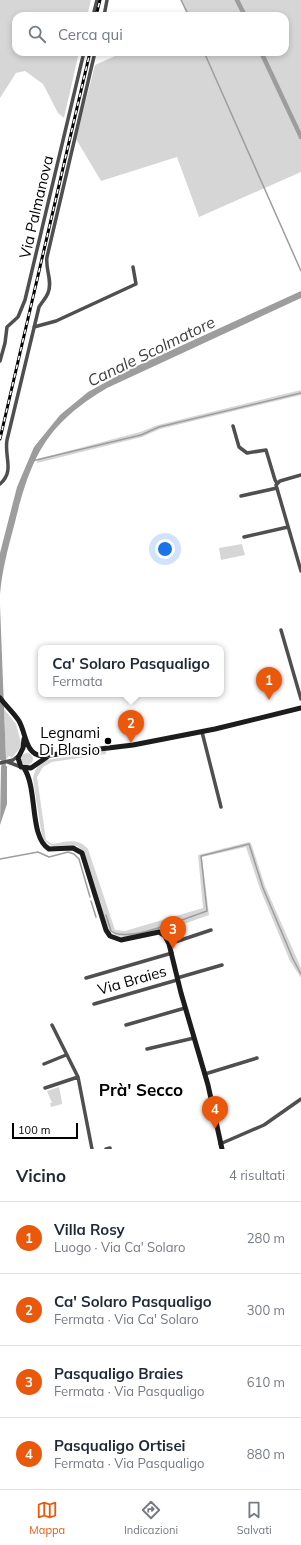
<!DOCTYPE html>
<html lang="it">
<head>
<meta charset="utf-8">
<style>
  :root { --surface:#fff; --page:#f2f2f3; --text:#1f2937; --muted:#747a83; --line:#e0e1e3; --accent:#ea580c }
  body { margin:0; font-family:Mulish,sans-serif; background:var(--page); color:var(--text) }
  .scale { position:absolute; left:12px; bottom:10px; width:66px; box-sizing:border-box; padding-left:4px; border:2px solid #000; border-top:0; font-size:11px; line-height:14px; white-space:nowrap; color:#000; -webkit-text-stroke:3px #fff; paint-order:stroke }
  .you { position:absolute; left:165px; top:549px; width:14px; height:14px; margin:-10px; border:3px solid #fff; border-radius:50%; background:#1a73e8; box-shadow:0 0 0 6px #1a73e833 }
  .badge { display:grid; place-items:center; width:26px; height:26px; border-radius:50%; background:var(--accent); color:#fff; font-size:13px; font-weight:700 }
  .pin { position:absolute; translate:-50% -33px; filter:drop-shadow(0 1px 2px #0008) }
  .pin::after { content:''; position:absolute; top:21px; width:14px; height:12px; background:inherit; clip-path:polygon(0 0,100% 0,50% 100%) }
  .popup { position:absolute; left:38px; top:645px; width:186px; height:52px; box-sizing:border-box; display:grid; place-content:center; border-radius:8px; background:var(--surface); filter:drop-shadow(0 1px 3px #0005); font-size:13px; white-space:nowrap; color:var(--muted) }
  .popup b { font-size:15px; color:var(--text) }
  .popup::after { content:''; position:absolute; left:50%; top:100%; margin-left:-8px; border:8px solid transparent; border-top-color:var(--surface) }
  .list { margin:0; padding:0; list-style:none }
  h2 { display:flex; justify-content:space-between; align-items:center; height:52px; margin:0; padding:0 16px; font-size:17px }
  h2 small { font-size:13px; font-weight:400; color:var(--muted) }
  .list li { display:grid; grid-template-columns:26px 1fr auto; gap:12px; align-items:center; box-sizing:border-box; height:72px; padding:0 16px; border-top:1px solid var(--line) }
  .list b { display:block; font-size:15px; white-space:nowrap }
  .list p { margin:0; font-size:13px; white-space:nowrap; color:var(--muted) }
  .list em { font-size:13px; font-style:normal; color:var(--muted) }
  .icon { flex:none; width:22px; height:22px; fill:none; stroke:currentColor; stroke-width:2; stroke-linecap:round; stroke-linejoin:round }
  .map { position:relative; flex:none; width:301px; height:1149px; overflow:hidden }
  .search { position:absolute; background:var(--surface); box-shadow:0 2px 6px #0003; left:12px; right:12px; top:12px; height:44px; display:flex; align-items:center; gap:10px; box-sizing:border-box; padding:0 14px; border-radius:12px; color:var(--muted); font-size:15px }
  .sheet { height:340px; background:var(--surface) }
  nav { display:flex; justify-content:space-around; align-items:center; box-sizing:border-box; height:56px; border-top:1px solid var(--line); background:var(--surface); font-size:11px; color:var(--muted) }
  nav a { display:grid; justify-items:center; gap:2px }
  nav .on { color:var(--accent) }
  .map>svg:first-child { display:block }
  .green { fill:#d6d6d6 }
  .water { fill:#9d9d9d }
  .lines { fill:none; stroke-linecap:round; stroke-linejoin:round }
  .stream { stroke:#9d9d9d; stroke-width:1.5 }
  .canal { stroke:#9d9d9d; stroke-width:4.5 }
  .street { stroke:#4f4f4f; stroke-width:3.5 }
  .secondary { stroke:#1c1c1c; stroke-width:5 }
  .rail-casing { stroke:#000; stroke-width:3 }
  .rail { stroke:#fff; stroke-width:1.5; stroke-dasharray:4.5; stroke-linecap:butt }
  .poi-dot { fill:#000; stroke:#fff; stroke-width:1.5 }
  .labels { text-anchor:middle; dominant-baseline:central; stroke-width:4; stroke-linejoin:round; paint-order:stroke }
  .street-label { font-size:15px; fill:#000; stroke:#fff }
  .poi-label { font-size:15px; fill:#000; stroke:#fff; text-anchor:end }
  .water-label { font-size:16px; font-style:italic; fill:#3e3e3e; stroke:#fff }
  .quarter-label { font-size:17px; font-weight:bold; fill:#000; stroke:#fff }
</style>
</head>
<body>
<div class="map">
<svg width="301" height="1149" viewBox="0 0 301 1149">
  <rect width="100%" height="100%" fill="#fff"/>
  <!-- green -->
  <path class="green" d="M0 0H91L87 16H16V52H79L64 118 58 113 43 84 25 71 16 73 0 98Z
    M181 0H301V172L199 217 177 157 101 181 76 139 95 65 124 52H285V16H187Z
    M301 390V395L160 429 142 437 37 463 38 459 140 432 158 425Z
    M242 544 245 555 221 560 219 548Z
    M4 709 16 724 21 743 20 748 12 758 9 756 6 760Z
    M106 751V754L52 762 43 767 37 777 46 840 52 844C65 842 78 837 88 849L115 930 125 931 203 908 198 855 249 842 251 843 265 886 301 968V978L290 961 260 889 246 847 202 857 209 915 164 931 158 930C142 933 118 945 108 928L83 851 77 846C60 845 53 852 42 837L33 779C34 770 38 765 46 760Z
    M21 759a6 6 0 1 1 12 0a6 6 0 1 1-12 0Z
    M59 1087 62 1102V1104L51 1107 50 1103H52L47 1091Z"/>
  <!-- water -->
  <path class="water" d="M301 291V298L107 388C45 425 31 457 14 526 8 548 2 571 0 594V553L17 487 34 447 60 415 88 392 126 371Z
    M0 605 6 760H0Z
    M7 766V804L0 825 1 767Z"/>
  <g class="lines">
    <!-- stream -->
    <path class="stream" d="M181 0 189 16
      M204 52 301 271
      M32 461 141 435 159 427 301 393
      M0 859 38 852 49 857 68 852 74 854 79 859 90 897
      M91 901 96 917
      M106 915 111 931C127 944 188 917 207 911L201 856 249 844 263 888 293 959 301 974"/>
    <!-- canal -->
    <path class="canal" d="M237 0 245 16
      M261 52 301 137
      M3 754 4 772"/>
    <!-- street -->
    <path class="street" d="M93 16 97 0
      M104 16 107 0
      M34 327 56 321 136 284 133 267
      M0 361 5 343 7 327 18 317 25 300 84 52
      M233 426 239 447 247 453 266 450 275 480 277 483
      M301 475 280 481 276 485 301 571
      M0 484C15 471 4 457 7 440L39 307C42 302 46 298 48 293 53 281 45 269 47 257L95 52
      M241 496 277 488
      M244 537 288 527
      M281 630 301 699
      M202 732 221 807
      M8 762 21 767
      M0 763 13 760 19 755
      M169 944 211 930
      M86 978 172 953
      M177 978 222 965
      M94 1004 177 980
      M52 1025 78 1077 92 1149
      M126 1025 185 1008
      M147 1049 194 1038
      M44 1064 66 1055
      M205 1074 257 1058
      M45 1088 78 1077
      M220 1144 264 1125 301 1099
      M106 1149 110 1148"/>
    <!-- secondary -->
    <path class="secondary" d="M0 698C6 706 14 713 19 721 26 733 25 754 42 756L133 745 215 729 301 708
      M24 739 23 748 18 758 21 767 31 768 47 757
      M24 768C38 789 29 837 49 849L73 848 82 853 106 930 110 936 121 940 159 932 165 936 169 944 181 993 208 1085 222 1149"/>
    <defs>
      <path id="rail" d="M96 16 100 0
        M0 439 90 52"/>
    </defs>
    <!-- rail casing -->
    <use href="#rail" class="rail-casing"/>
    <!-- rail -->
    <use href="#rail" class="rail"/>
  </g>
  <!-- markers -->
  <circle class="poi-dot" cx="108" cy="741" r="4"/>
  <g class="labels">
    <!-- street labels -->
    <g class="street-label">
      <text transform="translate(36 207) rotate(-77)">Via Palmanova</text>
      <text transform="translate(132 980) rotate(-16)">Via Braies</text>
    </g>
    <!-- poi labels -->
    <g class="poi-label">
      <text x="100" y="732">Legnami<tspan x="100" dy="17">Di Blasio</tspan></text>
    </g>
    <!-- water labels -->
    <g class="water-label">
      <text transform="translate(151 351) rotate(-26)">Canale Scolmatore</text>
    </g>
    <!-- quarter labels -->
    <g class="quarter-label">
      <text x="141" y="1089">Prà' Secco</text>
    </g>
  </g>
</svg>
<div class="scale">100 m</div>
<div class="you"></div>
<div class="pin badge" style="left:269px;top:700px">1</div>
<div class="pin badge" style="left:131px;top:743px">2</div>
<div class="popup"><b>Ca' Solaro Pasqualigo</b>Fermata</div>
<div class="pin badge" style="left:173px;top:949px">3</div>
<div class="pin badge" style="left:215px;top:1129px">4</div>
<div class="search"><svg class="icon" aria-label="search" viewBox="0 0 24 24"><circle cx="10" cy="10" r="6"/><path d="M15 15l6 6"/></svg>Cerca qui</div>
</div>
<section class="sheet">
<h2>Vicino<small>4 risultati</small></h2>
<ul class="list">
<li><span class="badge">1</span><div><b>Villa Rosy</b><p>Luogo · Via Ca' Solaro</p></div><em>280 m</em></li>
<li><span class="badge">2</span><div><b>Ca' Solaro Pasqualigo</b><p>Fermata · Via Ca' Solaro</p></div><em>300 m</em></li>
<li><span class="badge">3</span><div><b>Pasqualigo Braies</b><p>Fermata · Via Pasqualigo</p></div><em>610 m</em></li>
<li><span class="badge">4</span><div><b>Pasqualigo Ortisei</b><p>Fermata · Via Pasqualigo</p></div><em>880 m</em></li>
</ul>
</section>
<nav>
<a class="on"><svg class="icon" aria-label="map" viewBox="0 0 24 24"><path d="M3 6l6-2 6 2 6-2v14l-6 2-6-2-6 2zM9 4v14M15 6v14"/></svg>Mappa</a>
<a><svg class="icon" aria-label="directions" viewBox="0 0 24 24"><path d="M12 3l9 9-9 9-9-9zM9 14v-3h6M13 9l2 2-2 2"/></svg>Indicazioni</a>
<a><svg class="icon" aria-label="saved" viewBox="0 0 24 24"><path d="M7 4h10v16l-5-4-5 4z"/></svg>Salvati</a>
</nav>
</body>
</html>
